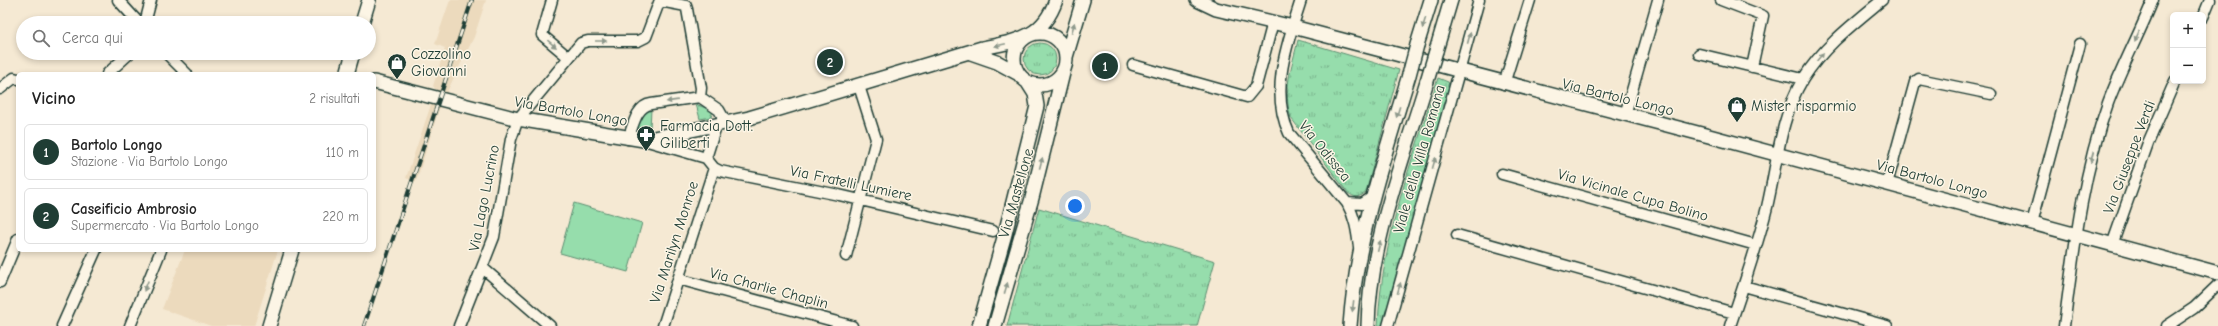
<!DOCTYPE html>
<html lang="it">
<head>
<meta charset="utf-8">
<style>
  :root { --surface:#fff; --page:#f2f2f2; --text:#222; --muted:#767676; --line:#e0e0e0; --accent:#1f3d34 }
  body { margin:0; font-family:"Comic Neue",sans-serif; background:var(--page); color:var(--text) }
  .controls { position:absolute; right:12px; top:12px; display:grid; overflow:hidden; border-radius:6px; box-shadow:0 2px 6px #0003 }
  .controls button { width:36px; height:36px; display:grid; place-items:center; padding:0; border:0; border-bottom:1px solid var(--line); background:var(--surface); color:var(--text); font:20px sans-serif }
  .you { position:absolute; left:1075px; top:206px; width:14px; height:14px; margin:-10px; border:3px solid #fff; border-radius:50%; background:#1a73e8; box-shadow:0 0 0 6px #1a73e833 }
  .badge { display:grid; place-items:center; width:26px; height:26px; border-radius:50%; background:var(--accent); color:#fff; font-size:13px; font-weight:700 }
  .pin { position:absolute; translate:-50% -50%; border:2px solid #fff; box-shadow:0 1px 4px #0006 }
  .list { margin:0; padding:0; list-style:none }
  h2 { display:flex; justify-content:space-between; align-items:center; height:52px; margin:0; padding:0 16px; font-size:17px }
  h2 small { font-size:13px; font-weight:400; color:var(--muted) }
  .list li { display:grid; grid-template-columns:26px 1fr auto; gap:12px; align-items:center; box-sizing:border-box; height:56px; margin:0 8px 8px; padding:0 8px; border:1px solid var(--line); border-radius:6px }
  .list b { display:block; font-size:15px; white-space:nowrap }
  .list p { margin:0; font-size:13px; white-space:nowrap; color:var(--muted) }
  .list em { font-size:13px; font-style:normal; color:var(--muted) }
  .icon { flex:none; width:22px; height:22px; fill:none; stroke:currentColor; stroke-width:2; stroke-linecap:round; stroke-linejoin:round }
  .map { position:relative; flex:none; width:2218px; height:326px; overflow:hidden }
  .search { position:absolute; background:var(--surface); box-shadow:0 2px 6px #0003; left:16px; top:16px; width:360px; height:44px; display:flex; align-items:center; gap:10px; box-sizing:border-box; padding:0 14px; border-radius:22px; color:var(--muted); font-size:15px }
  .panel { position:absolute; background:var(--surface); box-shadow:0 2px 6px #0003; left:16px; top:72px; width:360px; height:180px; border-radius:6px }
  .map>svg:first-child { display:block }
  .built { fill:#ecdabd }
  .grass { fill:url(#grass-tufts); stroke:#5a8d70 }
  .pitch { fill:#96ddac; stroke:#5a8d70 }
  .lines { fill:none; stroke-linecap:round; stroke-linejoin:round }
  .street-casing { stroke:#1f3d34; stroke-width:13 }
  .secondary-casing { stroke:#1f3d34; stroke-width:16 }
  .street { stroke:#fcf5e5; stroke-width:10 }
  .secondary { stroke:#fcf5e5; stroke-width:13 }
  .rail-casing { stroke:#1f3d34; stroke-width:4 }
  .rail { stroke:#fcf5e5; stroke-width:2.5; stroke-dasharray:8; stroke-linecap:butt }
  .secondary-bridge-casing { stroke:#1f3d34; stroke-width:16; stroke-linecap:butt }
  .secondary-bridge { stroke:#fcf5e5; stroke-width:13 }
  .oneway { fill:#8e998c }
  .labels { text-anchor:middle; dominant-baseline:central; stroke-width:3; stroke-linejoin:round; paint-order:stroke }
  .poi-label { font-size:15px; fill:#1f3d34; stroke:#fcf5e5; text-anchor:start }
  .street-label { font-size:15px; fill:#1f3d34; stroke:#fcf5e5 }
</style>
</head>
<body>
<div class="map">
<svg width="2218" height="326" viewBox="0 0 2218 326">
  <defs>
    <pattern id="grass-tufts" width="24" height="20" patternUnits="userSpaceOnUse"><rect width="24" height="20" fill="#96ddac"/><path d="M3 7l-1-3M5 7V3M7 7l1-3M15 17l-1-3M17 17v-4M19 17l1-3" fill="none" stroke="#7ab48d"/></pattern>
  </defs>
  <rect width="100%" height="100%" fill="#f5e9d3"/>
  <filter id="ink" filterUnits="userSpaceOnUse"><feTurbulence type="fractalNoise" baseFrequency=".025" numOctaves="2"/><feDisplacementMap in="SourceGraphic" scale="8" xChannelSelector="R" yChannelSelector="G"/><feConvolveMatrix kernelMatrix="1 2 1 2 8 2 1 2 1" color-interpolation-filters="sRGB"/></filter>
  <g filter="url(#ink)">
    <!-- built -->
    <path class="built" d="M450 0H486L474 37 440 106 416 182 406 178 436 90 433 86 445 48 435 44Z
      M185 250H278L254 326H211L162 309Z"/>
    <!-- grass -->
    <path class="grass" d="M1298 40 1399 70 1366 192C1359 198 1355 198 1348 193L1291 118C1282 91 1292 67 1298 40Z
      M1024 59a16 16 0 1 1 32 0a16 16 0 1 1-32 0Z
      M1438 78 1448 82 1451 91 1383 326H1378C1381 240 1413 159 1438 78Z
      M696 104 713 111 711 117 700 119Z
      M647 110H651L650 127 637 129 641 116Z
      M1039 208 1215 261 1197 326H1007Z"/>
    <!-- pitch -->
    <path class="pitch" d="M574 203 642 223 628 272 560 253Z"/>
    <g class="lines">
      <defs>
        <path id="street" d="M118 0 139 23
          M552 0 542 35 568 57
          M1301 0C1288 42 1269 90 1289 133L1347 203C1355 217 1357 231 1359 247
          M1721 0 1763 16 1752 67
          M660 1 686 6 687 9 701 88 700 97
          M2203 17 2210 0
          M145 23 151 0
          M166 53 187 74
          M1699 54 1803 79
          M1133 65 1247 97 1256 86 1273 22
          M107 74 130 53
          M1504 84 1530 0
          M0 89 14 78 18 79
          M1625 115 1658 0
          M628 139C633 127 636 106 651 104L700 97 719 110 727 124
          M644 140 706 158 716 126
          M706 158 714 168 720 171 839 195 993 231
          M1502 174 1756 245
          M1887 184 1915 82 1919 79 1991 94
          M1347 203 1362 204 1372 197
          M2032 223 2080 44
          M1457 235 1734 313
          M2112 245 2148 143 2175 81
          M846 256 876 139 859 86
          M484 269 550 326
          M678 279 852 326
          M0 282 18 239
          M1744 286 1887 326
          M62 326 96 250
          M130 326 161 250
          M459 326 494 237 511 139 518 119 581 43 588 41H638L646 37 660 0
          M663 326 714 168
          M1388 326 1479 0
          M1730 326C1743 287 1757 248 1767 207 1777 165 1780 117 1803 79 1823 47 1853 24 1882 0
          M2064 326C2074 250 2082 176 2108 103 2121 68 2139 35 2153 0
          M2167 326 2194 308 2218 285"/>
        <path id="secondary" d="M1197 0 1216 9 1293 27 1709 136 2218 273
          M362 23 369 0
          M1014 59a26 26 0 1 1 52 0a26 26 0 1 1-52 0Z
          M1417 45 1431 0
          M1436 51 1451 0
          M971 53 997 62 1017 73
          M1066 57 1083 0
          M347 74 353 53
          M374 82 518 119 644 140 749 118 982 48C1017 41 1043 38 1056 0
          M269 326 292 250
          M979 326 1005 234 1037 106 1035 94 1028 83
          M995 326 1032 198 1064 69
          M1350 326C1356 239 1384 157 1409 75
          M1368 326C1369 246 1404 157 1427 81"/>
      </defs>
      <!-- street casing -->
      <use href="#street" class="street-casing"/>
      <!-- secondary casing -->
      <use href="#secondary" class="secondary-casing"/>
      <!-- street -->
      <use href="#street" class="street"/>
      <!-- secondary -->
      <use href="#secondary" class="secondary"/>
      <defs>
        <path id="rail" d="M364 326 472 0"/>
      </defs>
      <!-- rail casing -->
      <use href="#rail" class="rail-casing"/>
      <!-- rail -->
      <use href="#rail" class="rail"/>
      <defs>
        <path id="secondary-bridge" d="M1409 75 1417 45
          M1427 81 1436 51"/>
      </defs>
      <!-- secondary-bridge casing -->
      <use href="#secondary-bridge" class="secondary-bridge-casing"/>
      <!-- secondary-bridge -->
      <use href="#secondary-bridge" class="secondary-bridge"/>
    </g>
    <!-- one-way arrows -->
    <defs><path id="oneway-solid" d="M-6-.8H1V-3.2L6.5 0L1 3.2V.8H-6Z"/></defs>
    <g class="oneway">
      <use href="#oneway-solid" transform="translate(1424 23) rotate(107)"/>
      <use href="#oneway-solid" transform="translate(1073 28) rotate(-75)"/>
      <use href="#oneway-solid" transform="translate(2137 36) rotate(114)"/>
      <use href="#oneway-solid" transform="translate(1469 38) rotate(-75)"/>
      <use href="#oneway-solid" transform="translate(601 41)"/>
      <use href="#oneway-solid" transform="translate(552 44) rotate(39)"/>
      <use href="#oneway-solid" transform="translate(1000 45) rotate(168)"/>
      <use href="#oneway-solid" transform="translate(1820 57) rotate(-50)"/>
      <use href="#oneway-solid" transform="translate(672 101) rotate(172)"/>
      <use href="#oneway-solid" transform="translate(1398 112) rotate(107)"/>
      <use href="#oneway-solid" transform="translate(2092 157) rotate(105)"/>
      <use href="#oneway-solid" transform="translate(1041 163) rotate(-75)"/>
      <use href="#oneway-solid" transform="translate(1434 163) rotate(-74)"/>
      <use href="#oneway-solid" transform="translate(1379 246) rotate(-76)"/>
      <use href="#oneway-solid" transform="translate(146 286) rotate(112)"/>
      <use href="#oneway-solid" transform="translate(1006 288) rotate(-74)"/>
      <use href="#oneway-solid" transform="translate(1399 288) rotate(-74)"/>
      <use href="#oneway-solid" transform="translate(1353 306) rotate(97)"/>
    </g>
  </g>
  <!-- icons -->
  <defs>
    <symbol id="shop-pin" viewBox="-11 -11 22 30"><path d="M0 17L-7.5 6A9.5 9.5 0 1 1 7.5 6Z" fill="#1f3d34" stroke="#fcf5e5"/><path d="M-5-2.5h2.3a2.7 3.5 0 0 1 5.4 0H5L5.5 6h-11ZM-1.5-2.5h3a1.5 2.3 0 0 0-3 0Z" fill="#fff"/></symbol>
    <symbol id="pharmacy-pin" viewBox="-11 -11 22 30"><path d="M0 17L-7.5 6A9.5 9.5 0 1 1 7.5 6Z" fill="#1f3d34" stroke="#fcf5e5"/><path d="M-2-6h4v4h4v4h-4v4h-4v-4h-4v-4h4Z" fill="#fff"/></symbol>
  </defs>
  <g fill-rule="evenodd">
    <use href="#shop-pin" x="386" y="52" width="22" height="30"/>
    <use href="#shop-pin" x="1726" y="95" width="22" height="30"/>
    <use href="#pharmacy-pin" x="635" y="124" width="22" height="30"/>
  </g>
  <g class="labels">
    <!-- poi labels -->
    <g class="poi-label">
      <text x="411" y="54">Cozzolino<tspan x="411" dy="17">Giovanni</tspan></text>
      <text x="1751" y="106">Mister risparmio</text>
      <text x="660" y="126">Farmacia Dott.<tspan x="660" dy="17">Giliberti</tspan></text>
    </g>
    <!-- street labels -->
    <g class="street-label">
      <text transform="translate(1618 97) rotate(14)">Via Bartolo Longo</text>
      <text transform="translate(571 111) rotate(10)">Via Bartolo Longo</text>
      <text transform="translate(1325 151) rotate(51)">Via Odissea</text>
      <text transform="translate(2129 157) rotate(-69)">Via Giuseppe Verdi</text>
      <text transform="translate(1419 159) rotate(-74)">Viale della Villa Romana</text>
      <text transform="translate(1932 179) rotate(15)">Via Bartolo Longo</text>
      <text transform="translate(851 183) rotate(12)">Via Fratelli Lumiere</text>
      <text transform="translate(1016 193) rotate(-74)">Via Mastellone</text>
      <text transform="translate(1633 195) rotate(16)">Via Vicinale Cupa Bolino</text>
      <text transform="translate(484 198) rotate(-79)">Via Lago Lucrino</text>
      <text transform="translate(674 242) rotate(-72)">Via Marilyn Monroe</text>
      <text transform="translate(769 288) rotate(15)">Via Charlie Chaplin</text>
    </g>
  </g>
</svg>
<div class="controls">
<button>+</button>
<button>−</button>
</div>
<div class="you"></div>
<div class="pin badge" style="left:1105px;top:66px">1</div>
<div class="pin badge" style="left:830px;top:62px">2</div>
<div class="search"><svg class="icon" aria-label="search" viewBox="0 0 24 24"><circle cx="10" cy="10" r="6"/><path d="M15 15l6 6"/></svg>Cerca qui</div>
<section class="panel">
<h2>Vicino<small>2 risultati</small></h2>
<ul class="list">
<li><span class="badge">1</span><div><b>Bartolo Longo</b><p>Stazione · Via Bartolo Longo</p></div><em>110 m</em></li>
<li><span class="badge">2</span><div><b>Caseificio Ambrosio</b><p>Supermercato · Via Bartolo Longo</p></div><em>220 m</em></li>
</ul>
</section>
</div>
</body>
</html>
